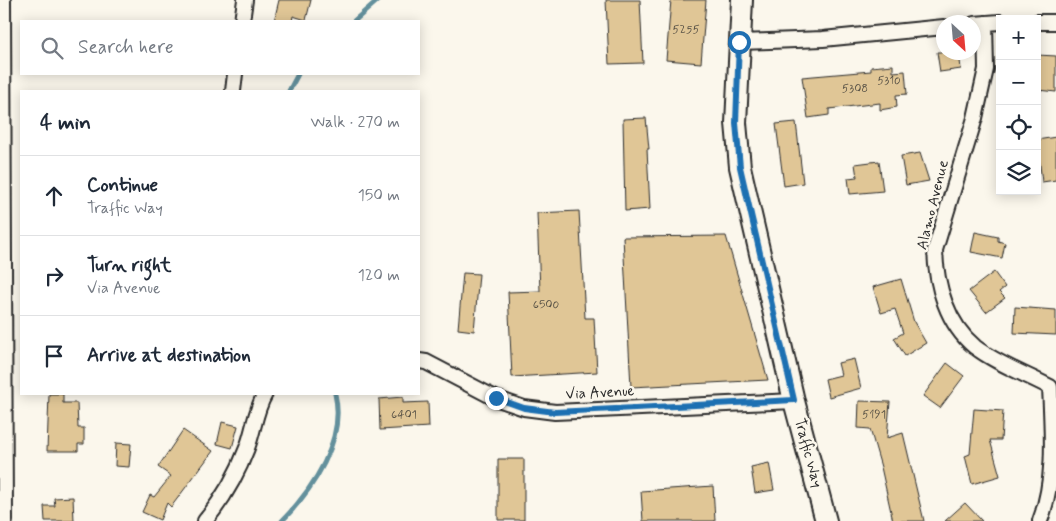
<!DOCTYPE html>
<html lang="en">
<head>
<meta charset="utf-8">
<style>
  :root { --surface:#fff; --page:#f6f6f7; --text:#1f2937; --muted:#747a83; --line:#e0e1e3 }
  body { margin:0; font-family:Mynerve,sans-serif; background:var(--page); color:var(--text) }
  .controls { position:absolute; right:15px; top:15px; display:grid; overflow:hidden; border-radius:0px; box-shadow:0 2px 12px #0003 }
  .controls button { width:45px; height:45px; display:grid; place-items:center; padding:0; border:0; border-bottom:1px solid var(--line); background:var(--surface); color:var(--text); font:25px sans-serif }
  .compass { position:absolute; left:936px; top:15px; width:45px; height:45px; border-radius:50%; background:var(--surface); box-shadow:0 2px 12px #0003; rotate:154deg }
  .stop { position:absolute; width:15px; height:15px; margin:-11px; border:4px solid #1f6fb2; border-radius:50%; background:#fff }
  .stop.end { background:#1f6fb2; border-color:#fff; box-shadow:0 1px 5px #0008 }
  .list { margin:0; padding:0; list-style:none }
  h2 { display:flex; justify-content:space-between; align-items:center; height:65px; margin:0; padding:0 20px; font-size:21px }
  h2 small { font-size:16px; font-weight:400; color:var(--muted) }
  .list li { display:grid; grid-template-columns:32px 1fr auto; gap:15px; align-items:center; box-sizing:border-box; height:80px; padding:0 20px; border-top:1px solid var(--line) }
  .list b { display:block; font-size:19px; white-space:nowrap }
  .list p { margin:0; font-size:16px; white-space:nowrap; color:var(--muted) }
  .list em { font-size:16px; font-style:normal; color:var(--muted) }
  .icon { flex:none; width:28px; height:28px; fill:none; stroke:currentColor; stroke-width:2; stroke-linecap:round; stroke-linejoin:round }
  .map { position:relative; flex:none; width:1056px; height:521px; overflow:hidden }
  .search { position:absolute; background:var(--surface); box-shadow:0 2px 12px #0003; left:20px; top:20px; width:400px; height:55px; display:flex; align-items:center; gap:12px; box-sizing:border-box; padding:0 18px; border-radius:0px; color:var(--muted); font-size:19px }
  .panel { position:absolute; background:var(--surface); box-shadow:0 2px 12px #0003; left:20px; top:90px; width:400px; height:305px; border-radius:0px }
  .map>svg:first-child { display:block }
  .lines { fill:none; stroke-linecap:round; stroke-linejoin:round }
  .stream { stroke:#63909c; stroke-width:5 }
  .building { fill:#e0c696; stroke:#2b2b2b }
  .street-casing { stroke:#2b2b2b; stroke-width:18 }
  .secondary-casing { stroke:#2b2b2b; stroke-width:24 }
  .street { stroke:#fbf7ec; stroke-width:14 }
  .secondary { stroke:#fbf7ec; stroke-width:20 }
  .route { stroke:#1f6fb2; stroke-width:6 }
  .labels { text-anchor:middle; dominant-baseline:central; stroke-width:5; stroke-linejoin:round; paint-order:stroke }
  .number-label { font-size:12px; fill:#585246 }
  .street-label { font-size:15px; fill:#2b2b2b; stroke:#fbf7ec }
</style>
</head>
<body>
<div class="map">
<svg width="1056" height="521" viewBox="0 0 1056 521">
  <rect width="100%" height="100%" fill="#fbf7ec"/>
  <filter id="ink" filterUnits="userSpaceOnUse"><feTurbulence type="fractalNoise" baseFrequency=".02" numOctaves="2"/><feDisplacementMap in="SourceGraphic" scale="10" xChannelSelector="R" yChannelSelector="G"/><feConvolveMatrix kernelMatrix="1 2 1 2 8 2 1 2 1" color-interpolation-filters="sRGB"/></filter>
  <g filter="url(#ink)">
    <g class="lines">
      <!-- stream -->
      <path class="stream" d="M354 21 378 0
        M289 91 298 74
        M282 521C313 489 346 440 335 394"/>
    </g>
    <!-- building -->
    <path class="building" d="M279 0H311L306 20 293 16 292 21H274Z
      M606 0H640L643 63 609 64Z
      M671 0H706L701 63 666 60Z
      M937 52H959L961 69 940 72Z
      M1037 55 1056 56V92L1038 90 1039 69 1037 68Z
      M893 65V72L905 71 907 94 896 95 897 107 880 110V103L829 109V115L808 118 802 77 871 71V67Z
      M646 118 649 149H647L650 209 625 211 623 119Z
      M796 122 803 183 784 186 776 124Z
      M1056 137V180L1042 182 1037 140Z
      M920 153 929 181 906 185 901 156Z
      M879 161 883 191 850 194 848 178 857 177 855 164Z
      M579 211 585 318H594L597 372 512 377 508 292 540 291 537 213Z
      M975 232 998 237V241L1005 243 1002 258 971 252Z
      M726 236 768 380 631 387 623 237Z
      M994 272 1005 287 999 292 1005 298 986 312 969 291Z
      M463 273 479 274 474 331 458 329Z
      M901 279 914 322 926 343 905 356 894 338 903 333 895 309 881 313 873 287Z
      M1015 307 1056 310V335L1014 333Z
      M854 359 861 388 829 397 825 379 841 375 838 363Z
      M947 363 964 376 940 408 923 396Z
      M49 394H63V403H77L78 428H84V444H78V451H47Z
      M403 397V403L428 402 429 427 380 430 379 399Z
      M859 401 890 402 887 438 903 433 924 521H893L881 467 870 429 858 428Z
      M974 409 1003 411 1001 440H990L1000 476 972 484 965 456 970 454Z
      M222 422 238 426 232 448 217 444Z
      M183 430 213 451 171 507 167 503 160 520 142 512 150 495 154 497 171 476 158 467Z
      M116 443 131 444 129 467 115 466Z
      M498 459H524V520H498Z
      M769 463 774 490 755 493 751 467Z
      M713 486 715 521H643L641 491Z
      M73 497 74 521H45L44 506H55L54 498Z
      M965 503 982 521H945Z"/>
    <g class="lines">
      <defs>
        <path id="street" d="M3 0 5 521
          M242 21 245 0
          M1037 22H1056
          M985 23 986 69 975 118 935 250C936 285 947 324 975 347 997 364 1026 374 1050 387 1052 432 1056 479 1040 521
          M974 24 1000 22
          M739 42 823 39 944 27
          M233 91 235 74
          M419 361 426 362 495 398 524 408 555 412 794 401
          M205 521C223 499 237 475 247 448 254 430 255 411 265 394"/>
        <path id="secondary" d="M742 0 736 123 740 167 794 401 826 521"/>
      </defs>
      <!-- street casing -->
      <use href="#street" class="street-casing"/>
      <!-- secondary casing -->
      <use href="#secondary" class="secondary-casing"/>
      <!-- street -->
      <use href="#street" class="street"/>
      <!-- secondary -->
      <use href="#secondary" class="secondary"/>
    </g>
  </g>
  <g class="lines" filter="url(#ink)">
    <!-- route -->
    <path class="route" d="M496 398 524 408 555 412 794 400 740 167 736 123 739 42"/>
  </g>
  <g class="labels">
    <!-- number labels -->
    <g class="number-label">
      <text x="686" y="30">5255</text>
      <text x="889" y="81">5310</text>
      <text x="855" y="89">5308</text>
      <text x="546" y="305">6500</text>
      <text x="404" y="415">6401</text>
      <text x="874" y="415">5191</text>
    </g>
    <!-- street labels -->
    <g class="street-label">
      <text transform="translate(933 205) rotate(-76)">Alamo Avenue</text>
      <text transform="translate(600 393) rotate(-3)">Via Avenue</text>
      <text transform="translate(808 453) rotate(75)">Traffic Way</text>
    </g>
  </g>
</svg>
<div class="controls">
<button>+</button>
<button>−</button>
<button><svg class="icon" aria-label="locate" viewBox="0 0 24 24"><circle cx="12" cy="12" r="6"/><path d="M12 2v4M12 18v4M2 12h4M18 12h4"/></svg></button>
<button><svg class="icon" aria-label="layers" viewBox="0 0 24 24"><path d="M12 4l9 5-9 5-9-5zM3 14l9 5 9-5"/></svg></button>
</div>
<svg class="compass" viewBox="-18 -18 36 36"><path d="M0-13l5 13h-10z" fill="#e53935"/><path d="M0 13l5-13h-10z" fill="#747a83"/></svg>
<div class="stop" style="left:739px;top:42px"></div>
<div class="stop end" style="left:496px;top:398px"></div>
<div class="search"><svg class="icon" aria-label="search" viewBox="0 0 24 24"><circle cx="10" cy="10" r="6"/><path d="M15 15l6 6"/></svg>Search here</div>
<section class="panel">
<h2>4 min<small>Walk · 270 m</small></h2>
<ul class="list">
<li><svg class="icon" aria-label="ahead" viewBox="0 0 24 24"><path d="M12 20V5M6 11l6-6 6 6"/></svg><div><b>Continue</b><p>Traffic Way</p></div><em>150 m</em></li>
<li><svg class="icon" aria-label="right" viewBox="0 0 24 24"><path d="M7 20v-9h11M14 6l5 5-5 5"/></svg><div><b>Turn right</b><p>Via Avenue</p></div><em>120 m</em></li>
<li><svg class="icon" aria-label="arrive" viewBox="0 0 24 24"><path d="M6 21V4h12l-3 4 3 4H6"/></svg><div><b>Arrive at destination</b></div></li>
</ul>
</section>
</div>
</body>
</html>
